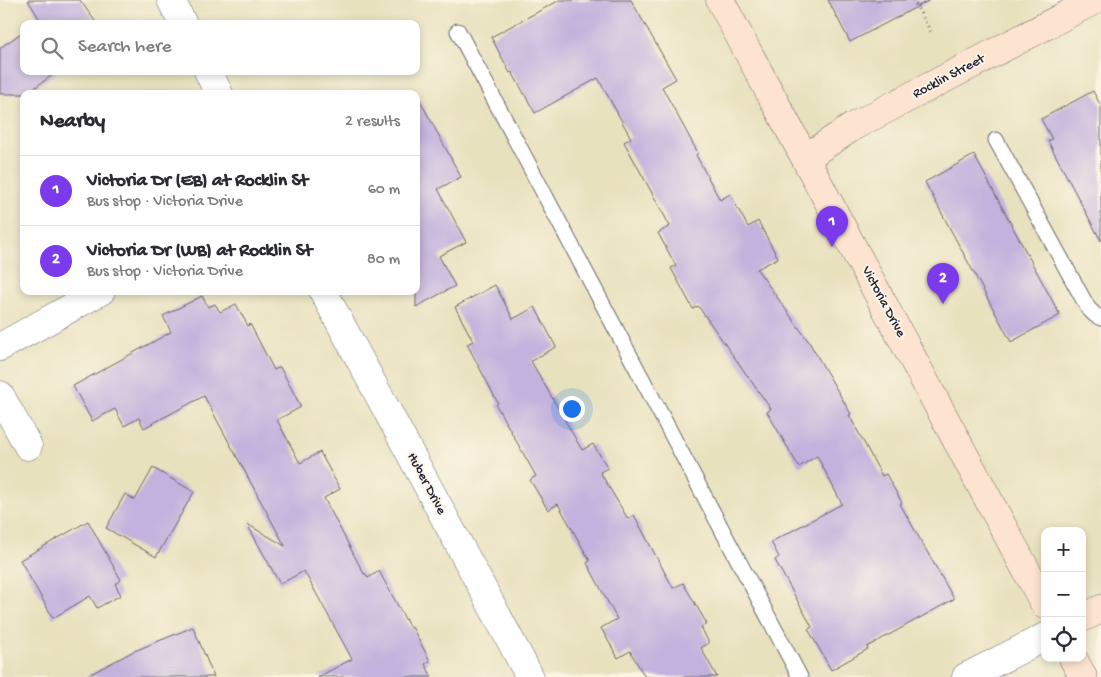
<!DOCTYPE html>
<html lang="en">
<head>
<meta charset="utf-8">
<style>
  :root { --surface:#fff; --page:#f2f2f3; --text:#2b2b33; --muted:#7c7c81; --line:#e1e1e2; --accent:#7c3aed }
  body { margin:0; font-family:"Gochi Hand",sans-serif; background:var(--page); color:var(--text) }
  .controls { position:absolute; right:15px; bottom:15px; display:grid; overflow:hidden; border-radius:10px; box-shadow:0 2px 8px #0003 }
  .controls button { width:45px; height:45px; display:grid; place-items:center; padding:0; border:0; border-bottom:1px solid var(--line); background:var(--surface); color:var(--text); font:25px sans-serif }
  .you { position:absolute; left:571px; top:408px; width:18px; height:18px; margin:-12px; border:4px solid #fff; border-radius:50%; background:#1a73e8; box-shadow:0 0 0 8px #1a73e833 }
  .badge { display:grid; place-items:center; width:32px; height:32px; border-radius:50%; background:var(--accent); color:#fff; font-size:16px; font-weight:700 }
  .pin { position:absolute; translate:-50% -41px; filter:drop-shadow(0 1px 2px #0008) }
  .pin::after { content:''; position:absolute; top:26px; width:18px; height:15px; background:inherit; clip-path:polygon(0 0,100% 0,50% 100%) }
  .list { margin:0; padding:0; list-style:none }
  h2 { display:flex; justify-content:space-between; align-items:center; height:65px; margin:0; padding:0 20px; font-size:21px }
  h2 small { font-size:16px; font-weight:400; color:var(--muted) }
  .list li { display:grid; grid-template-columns:32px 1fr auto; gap:15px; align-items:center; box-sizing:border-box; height:70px; padding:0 20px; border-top:1px solid var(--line) }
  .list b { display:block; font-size:19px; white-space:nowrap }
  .list p { margin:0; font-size:16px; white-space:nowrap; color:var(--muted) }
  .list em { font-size:16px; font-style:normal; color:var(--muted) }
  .icon { flex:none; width:28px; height:28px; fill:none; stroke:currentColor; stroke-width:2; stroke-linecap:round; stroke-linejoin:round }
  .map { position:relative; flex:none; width:1101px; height:677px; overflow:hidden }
  .search { position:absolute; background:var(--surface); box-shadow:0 2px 8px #0003; left:20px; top:20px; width:400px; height:55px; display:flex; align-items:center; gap:12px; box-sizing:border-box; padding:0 18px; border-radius:10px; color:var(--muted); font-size:19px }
  .panel { position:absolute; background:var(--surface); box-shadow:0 2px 8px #0003; left:20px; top:90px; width:400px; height:205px; border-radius:10px }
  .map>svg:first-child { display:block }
  .building { fill:#c3b2dd }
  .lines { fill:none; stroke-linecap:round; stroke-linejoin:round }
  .lane-casing { stroke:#676569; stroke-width:17 }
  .street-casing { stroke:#676569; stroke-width:29 }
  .secondary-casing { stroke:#676569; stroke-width:29 }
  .path { stroke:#676569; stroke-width:3; stroke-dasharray:1 4; stroke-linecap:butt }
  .lane { stroke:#fff; stroke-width:15 }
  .street { stroke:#fff; stroke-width:28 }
  .secondary { stroke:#fde4d1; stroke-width:28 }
  .labels { text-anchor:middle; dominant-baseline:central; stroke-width:4; stroke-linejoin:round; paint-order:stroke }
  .street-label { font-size:14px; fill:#22223b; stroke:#fcf5e5 }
</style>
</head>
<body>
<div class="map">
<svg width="1101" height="677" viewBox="0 0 1101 677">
  <rect width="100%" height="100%" fill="#fcf5e5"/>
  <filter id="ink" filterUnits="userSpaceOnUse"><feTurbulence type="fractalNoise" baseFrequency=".02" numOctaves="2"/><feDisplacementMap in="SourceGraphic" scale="10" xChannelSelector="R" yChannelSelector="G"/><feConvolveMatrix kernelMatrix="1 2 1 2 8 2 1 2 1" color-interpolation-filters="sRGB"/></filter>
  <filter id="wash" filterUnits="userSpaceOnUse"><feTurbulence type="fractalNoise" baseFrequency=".0096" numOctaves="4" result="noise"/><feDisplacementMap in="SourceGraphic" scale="20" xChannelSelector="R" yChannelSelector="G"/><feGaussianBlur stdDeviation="1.12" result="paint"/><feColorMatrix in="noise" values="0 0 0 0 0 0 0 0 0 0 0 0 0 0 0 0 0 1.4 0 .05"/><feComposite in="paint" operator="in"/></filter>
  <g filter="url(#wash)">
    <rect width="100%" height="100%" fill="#e8e1be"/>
    <g id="blocks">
      <!-- building -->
      <path class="building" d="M28 0H80L97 24H34L40 20Z
        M560 0H631L676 79 662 87 698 153 696 155 720 200 730 194 748 227 758 221 778 258 757 269 809 342 851 414 849 415 882 476 886 474 902 503 900 504 954 599 867 647 868 649 831 670 808 629 812 627 775 560 779 557 771 542 842 504 817 456 799 467 767 412 771 409 698 306 693 309 671 268 676 266 658 233 670 226 624 142 631 138 598 78 535 113 512 72 510 73 491 37Z
        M828 0H930L850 42Z
        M24 31V71H58L26 94H0V48Z
        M1093 91 1101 106V241L1048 141 1052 139 1041 119Z
        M416 93 461 177 438 189 466 242 439 256 455 286 416 307Z
        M974 155 1060 315 1011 342 925 182Z
        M495 285 513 319 535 307 556 347 531 361 582 450 593 444 608 468 600 472 628 519 634 515 673 588 683 583 707 624 701 627 709 643 701 648 717 677H645L630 651 618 658 601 628 617 619 587 563 590 561 558 504 548 510 530 480 536 476 496 405 498 403 467 344 473 341 455 307Z
        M202 296 208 307 215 304 220 312 236 304 248 326 250 324 274 370 280 367 301 407 277 420 300 463 320 452 340 489 324 498 364 574 365 573 368 578 379 571 410 628 412 627 430 661 425 664 432 677H318L352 659 304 571 280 584 247 524 285 546 204 396 144 428 139 418 124 426 115 409 92 421 73 386 171 332 163 316Z
        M153 468 194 492 156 557 106 528 125 494 135 500Z
        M88 521 121 580 115 584 121 595 97 608 90 596 53 618 20 560Z
        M193 627 214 677H85L132 652Z"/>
    </g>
  </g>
  <g filter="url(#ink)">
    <use href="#blocks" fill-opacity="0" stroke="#676569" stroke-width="1"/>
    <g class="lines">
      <defs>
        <path id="lane" d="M458 31 800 677
          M996 140 1088 308 1095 315 1101 318"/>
        <path id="street" d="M171 0 183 24
          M208 71 219 94
          M323 291 530 677
          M0 347 101 291
          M0 395 28 446
          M966 677 1045 637"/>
        <path id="secondary" d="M720 0 1045 605
          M805 158 854 126 1095 0
          M1082 618 1101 609
          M1073 658 1083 677"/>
      </defs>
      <!-- lane casing -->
      <use href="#lane" class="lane-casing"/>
      <!-- street casing -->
      <use href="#street" class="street-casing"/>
      <!-- secondary casing -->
      <use href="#secondary" class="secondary-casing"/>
      <!-- path -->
      <path class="path" d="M913 0 931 32"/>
      <!-- lane -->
      <use href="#lane" class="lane"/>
      <!-- street -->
      <use href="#street" class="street"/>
      <!-- secondary -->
      <use href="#secondary" class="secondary"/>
    </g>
  </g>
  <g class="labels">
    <!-- street labels -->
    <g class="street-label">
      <text transform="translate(949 77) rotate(-28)">Rocklin Street</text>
      <text transform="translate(883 302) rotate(62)">Victoria Drive</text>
      <text transform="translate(426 484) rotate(62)">Huber Drive</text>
    </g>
  </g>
</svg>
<div class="controls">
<button>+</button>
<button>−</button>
<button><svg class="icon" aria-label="locate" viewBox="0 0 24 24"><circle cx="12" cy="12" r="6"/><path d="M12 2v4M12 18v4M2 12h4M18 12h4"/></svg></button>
</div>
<div class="you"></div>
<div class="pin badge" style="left:832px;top:247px">1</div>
<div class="pin badge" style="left:943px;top:304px">2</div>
<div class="search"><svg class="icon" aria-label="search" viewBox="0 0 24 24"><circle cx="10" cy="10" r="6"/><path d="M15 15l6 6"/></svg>Search here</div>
<section class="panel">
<h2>Nearby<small>2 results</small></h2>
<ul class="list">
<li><span class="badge">1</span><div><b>Victoria Dr (EB) at Rocklin St</b><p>Bus stop · Victoria Drive</p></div><em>60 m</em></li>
<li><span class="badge">2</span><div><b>Victoria Dr (WB) at Rocklin St</b><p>Bus stop · Victoria Drive</p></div><em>80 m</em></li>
</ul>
</section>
</div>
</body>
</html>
